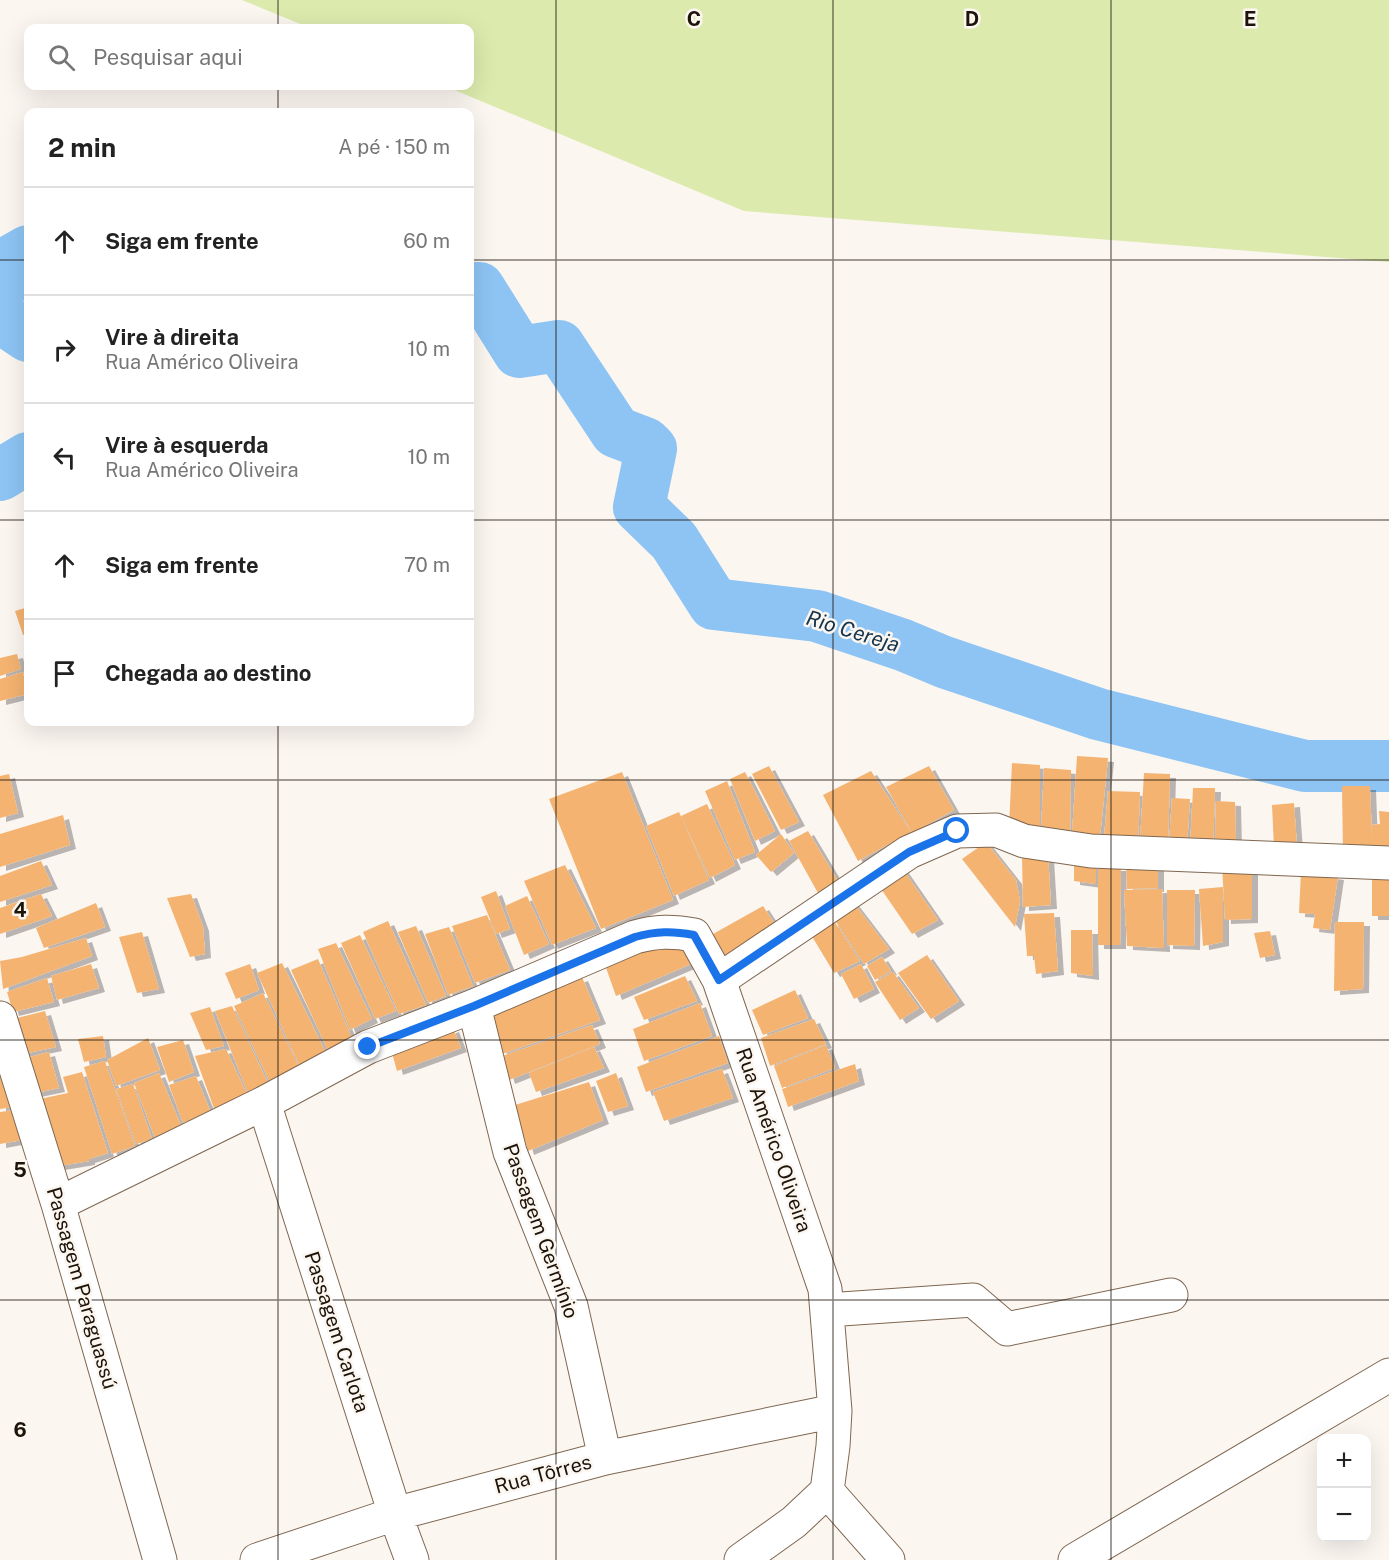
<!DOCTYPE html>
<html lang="pt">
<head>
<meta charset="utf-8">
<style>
  :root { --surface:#fff; --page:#f6f6f6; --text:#222; --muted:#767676; --line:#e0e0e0 }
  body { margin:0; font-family:"Public Sans",sans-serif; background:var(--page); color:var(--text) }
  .controls { position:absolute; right:18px; bottom:18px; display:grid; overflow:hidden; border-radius:12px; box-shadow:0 6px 24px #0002 }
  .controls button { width:54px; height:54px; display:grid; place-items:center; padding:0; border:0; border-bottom:2px solid var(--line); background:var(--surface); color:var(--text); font:30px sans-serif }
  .stop { position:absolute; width:18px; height:18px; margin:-14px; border:4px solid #1a73e8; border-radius:50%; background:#fff }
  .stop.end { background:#1a73e8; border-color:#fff; box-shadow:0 2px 6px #0008 }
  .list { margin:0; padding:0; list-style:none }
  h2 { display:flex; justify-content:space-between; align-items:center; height:78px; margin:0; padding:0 24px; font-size:26px }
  h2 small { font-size:20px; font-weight:400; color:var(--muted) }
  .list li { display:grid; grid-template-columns:39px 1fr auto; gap:18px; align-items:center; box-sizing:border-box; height:108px; padding:0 24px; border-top:2px solid var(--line) }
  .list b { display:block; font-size:22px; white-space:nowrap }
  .list p { margin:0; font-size:20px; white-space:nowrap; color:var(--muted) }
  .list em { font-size:20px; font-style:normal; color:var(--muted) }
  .icon { flex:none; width:33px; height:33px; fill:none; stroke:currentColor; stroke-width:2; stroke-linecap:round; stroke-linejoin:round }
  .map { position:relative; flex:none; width:1389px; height:1560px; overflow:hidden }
  .search { position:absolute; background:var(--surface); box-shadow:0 6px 24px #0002; left:24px; top:24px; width:450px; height:66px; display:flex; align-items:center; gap:15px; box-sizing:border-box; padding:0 21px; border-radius:12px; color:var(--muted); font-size:22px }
  .panel { position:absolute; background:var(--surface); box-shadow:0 6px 24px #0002; left:24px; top:108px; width:450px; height:618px; border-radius:12px }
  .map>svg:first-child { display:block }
  .green { fill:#dceaad }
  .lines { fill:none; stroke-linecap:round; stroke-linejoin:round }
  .river { stroke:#8dc4f4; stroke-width:52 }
  .building { fill:#f4b371; filter:url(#shadow) }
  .minor-casing { stroke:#7f6750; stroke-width:35 }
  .minor { stroke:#fff; stroke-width:33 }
  .route { stroke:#1a73e8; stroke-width:8 }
  .grid { fill:none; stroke:#1c1309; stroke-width:1.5; stroke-opacity:0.55 }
  .labels { text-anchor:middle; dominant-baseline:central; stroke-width:5; stroke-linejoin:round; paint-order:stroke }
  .street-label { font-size:20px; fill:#1c1309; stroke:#fcf6f1 }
  .water-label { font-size:21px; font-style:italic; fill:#15344c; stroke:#fcf6f1 }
  .grid-label { font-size:20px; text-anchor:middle; font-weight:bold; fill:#1c1309; stroke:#fcf6f1; stroke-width:5; stroke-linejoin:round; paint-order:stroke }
</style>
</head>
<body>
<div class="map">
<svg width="1389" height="1560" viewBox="0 0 1389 1560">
  <defs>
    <filter id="shadow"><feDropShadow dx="6" dy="4" stdDeviation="0" flood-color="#0004"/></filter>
  </defs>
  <rect width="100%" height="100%" fill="#fcf6f1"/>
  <!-- green -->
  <path class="green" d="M242 0H1389V262L744 211 445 86H470V28H310Z"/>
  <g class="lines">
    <!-- river -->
    <path class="river" d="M470 288H479L519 352 559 346 616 432 645 443 651 449 639 507 674 541 714 604 817 616 903 645 944 662 1098 714 1305 766H1389
      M0 290 14 259 28 251
      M0 317 28 336
      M0 475 28 458"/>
  </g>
  <!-- building -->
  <path class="building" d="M28 607V634L23 635 15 611Z
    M17 654 21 669 0 676V658Z
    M23 672 28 694 0 701V679Z
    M1077 756 1108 758 1100 837 1072 834Z
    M1012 763 1040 765V826L1009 827Z
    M769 766 799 822 781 830 752 774Z
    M929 766 954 810 912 833 886 787Z
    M1044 768 1071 770 1070 833 1041 831Z
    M871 771 911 832 858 861 823 795Z
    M622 772 673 900 601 929 549 799Z
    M745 772 775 831 755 841 730 779Z
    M1144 773 1170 774 1168 844 1140 842Z
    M9 774 18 813 0 818V776Z
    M727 781 755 852 735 860 705 791Z
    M1342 786H1370L1372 840V825L1380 824 1379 811 1389 812V852L1343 855Z
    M1193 788H1215L1213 848H1190Z
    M1108 791 1140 792 1138 842 1104 838Z
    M1172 798 1190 799 1187 845 1169 844Z
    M1216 801 1235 802 1236 846 1215 845Z
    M1294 803 1297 847 1274 848 1272 805Z
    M707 804 735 865 710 878 681 816Z
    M679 812 709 880 674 896 646 826Z
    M63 815 70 845 0 867V834Z
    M808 831 839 883 818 893 789 841Z
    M781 834 794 853 771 872 756 855Z
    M986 842 1016 880 1020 901 1015 927 962 859Z
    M1022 856H1048L1051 905 1023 907Z
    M41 861 52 885 0 902V876Z
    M1074 863 1096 865V884L1074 881Z
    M565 865 596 928 552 945 524 881Z
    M1222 865 1252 866V919L1225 920Z
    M1126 866 1158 867V888L1127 889Z
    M1098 867H1121L1120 945H1098Z
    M902 868 938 920 912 934 877 883Z
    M1301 871 1338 876 1330 930 1313 928 1315 914 1299 913Z
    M1372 878 1389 879V916H1372Z
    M1223 887V942L1203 946 1199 889Z
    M1162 889 1164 948 1127 946 1124 890Z
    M1167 890H1195L1194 946 1167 945Z
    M496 891 510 929 496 934 481 897Z
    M41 894 52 916 0 934V908Z
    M191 894 203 927 205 954 190 957 167 898Z
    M527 896 549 944 524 955 505 906Z
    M853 902 889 949 864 964 832 916Z
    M96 903 105 927 44 948 36 928Z
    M763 906 778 929 726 960 713 934Z
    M1054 913 1058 971 1036 974 1034 956H1027L1024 914Z
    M487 915 510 970 475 983 452 926Z
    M388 921 426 1005 399 1014 363 932Z
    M834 921 860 961 834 973 810 933Z
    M1335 922H1364L1363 989 1334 991Z
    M416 926 446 996 428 1003 398 932Z
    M449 927 473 986 448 995 425 934Z
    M1071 930H1092L1093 976 1071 973Z
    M1270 931 1275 955 1260 958 1254 933Z
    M142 932 159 989 137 993 119 937Z
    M360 935 396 1011 375 1019 341 943Z
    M677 937 691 964 616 996 605 965Z
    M86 938 92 956 3 989 0 961 22 957Z
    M336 943 372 1019 350 1030 318 949Z
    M927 955 959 1001 931 1019 898 973Z
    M882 957 891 971 875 980 867 966Z
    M318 959 353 1041 329 1053 291 970Z
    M282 963 327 1055 301 1069 257 973Z
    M91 964 99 988 57 1000 51 976Z
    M250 964 259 990 236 999 225 973Z
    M861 964 874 989 854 999 841 974Z
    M893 972 919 1008 900 1020 875 982Z
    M685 976 697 1001 644 1020 634 997Z
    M582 977 600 1020 502 1054 490 1012Z
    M47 978 54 1002 13 1012 7 992Z
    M795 990 808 1018 763 1035 752 1010Z
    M263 993 301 1071 271 1085 234 1006Z
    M700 1003 712 1036 644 1061 633 1029Z
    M232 1006 270 1088 249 1096 215 1011Z
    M210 1007 224 1046 206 1050 190 1013Z
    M45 1011 56 1047 23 1054 13 1019Z
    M814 1019 826 1044 770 1066 761 1038Z
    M592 1025 600 1044 509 1080 502 1056Z
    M453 1028 461 1048 397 1071 392 1053Z
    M103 1036 106 1057 84 1062 78 1039Z
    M719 1036 728 1063 646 1092 637 1067Z
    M148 1038 160 1070 116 1086 107 1060Z
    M183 1040 194 1072 169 1082 157 1047Z
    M826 1045 835 1068 782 1088 774 1066Z
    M594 1047 604 1068 536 1092 529 1073Z
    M226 1049 249 1099 215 1111 195 1056Z
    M49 1052 59 1088 35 1093 26 1058Z
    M105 1061 135 1146 112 1154 84 1067Z
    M855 1064 859 1081 788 1107 782 1089Z
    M722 1069 733 1098 664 1121 653 1092Z
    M82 1072 108 1153 89 1159V1161L53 1167 35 1100 68 1093 63 1077Z
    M12 1073 19 1106 0 1109V1076Z
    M159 1073 182 1128 155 1138 134 1083Z
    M616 1073 628 1106 608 1112 596 1081Z
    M196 1076 210 1111 183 1123 169 1085Z
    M589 1082 603 1120 528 1151 515 1105Z
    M133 1084 152 1139 136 1144 116 1089Z
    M22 1109 27 1139 0 1144V1112Z"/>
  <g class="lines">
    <defs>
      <path id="minor" d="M719 980 909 852 957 831 996 830 1024 841 1091 851 1389 863
        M474 1006 510 1152 571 1306 605 1458
        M0 1018 58 1204 160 1560
        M264 1103 395 1514 412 1560
        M58 1204 264 1103 368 1047 474 1006 635 937C656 931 673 931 694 935L719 980 825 1289 835 1411 833 1446 827 1491 794 1522 741 1560
        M827 1310 973 1300 1007 1329 1171 1295
        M827 1491 888 1560
        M257 1560 395 1514 605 1458 835 1411
        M1075 1560 1389 1375"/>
    </defs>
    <!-- minor casing -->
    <use href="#minor" class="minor-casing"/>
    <!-- minor -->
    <use href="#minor" class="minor"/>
  </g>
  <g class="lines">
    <!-- route -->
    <path class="route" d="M368 1047 474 1006 635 937C656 931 673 931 694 935L719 980 909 852 957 831"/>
  </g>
  <!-- grid -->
  <path class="grid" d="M278 0V28M556 0V1560M833 0V1560M1111 0V1560M278 86V112M0 260H28M470 260H1389M0 520H28M470 520H1389M278 722V1560M0 780H1389M0 1040H1389M0 1300H1389"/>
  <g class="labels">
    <!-- street labels -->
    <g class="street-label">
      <text transform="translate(774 1140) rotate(71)">Rua Américo Oliveira</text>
      <text transform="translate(541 1231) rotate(70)">Passagem Germínio</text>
      <text transform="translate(82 1288) rotate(74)">Passagem Paraguassú</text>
      <text transform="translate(337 1332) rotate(72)">Passagem Carlota</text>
      <text transform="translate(543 1474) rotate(-15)">Rua Tôrres</text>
    </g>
    <!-- water labels -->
    <g class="water-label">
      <text transform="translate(853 631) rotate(17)">Rio Cereja</text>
    </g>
  </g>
  <g class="grid-label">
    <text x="694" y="26">C</text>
    <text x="972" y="26">D</text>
    <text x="1250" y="26">E</text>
    <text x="20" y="917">4</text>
    <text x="20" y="1177">5</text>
    <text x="20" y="1437">6</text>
  </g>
</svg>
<div class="controls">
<button>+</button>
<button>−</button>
</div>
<div class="stop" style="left:957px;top:831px"></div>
<div class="stop end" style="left:368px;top:1047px"></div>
<div class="search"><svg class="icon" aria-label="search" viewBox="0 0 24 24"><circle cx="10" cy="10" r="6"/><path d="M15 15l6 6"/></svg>Pesquisar aqui</div>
<section class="panel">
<h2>2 min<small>A pé · 150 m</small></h2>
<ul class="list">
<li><svg class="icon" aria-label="ahead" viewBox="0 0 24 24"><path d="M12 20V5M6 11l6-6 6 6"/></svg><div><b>Siga em frente</b></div><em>60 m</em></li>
<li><svg class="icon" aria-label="right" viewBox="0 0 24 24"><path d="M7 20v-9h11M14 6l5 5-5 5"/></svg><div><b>Vire à direita</b><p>Rua Américo Oliveira</p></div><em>10 m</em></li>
<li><svg class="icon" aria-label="left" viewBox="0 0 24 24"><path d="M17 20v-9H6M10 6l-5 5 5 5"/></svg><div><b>Vire à esquerda</b><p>Rua Américo Oliveira</p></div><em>10 m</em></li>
<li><svg class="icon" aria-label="ahead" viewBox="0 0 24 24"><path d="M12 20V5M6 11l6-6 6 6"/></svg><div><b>Siga em frente</b></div><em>70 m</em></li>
<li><svg class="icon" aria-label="arrive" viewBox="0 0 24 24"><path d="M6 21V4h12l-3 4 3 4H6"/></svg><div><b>Chegada ao destino</b></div></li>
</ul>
</section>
</div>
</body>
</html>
